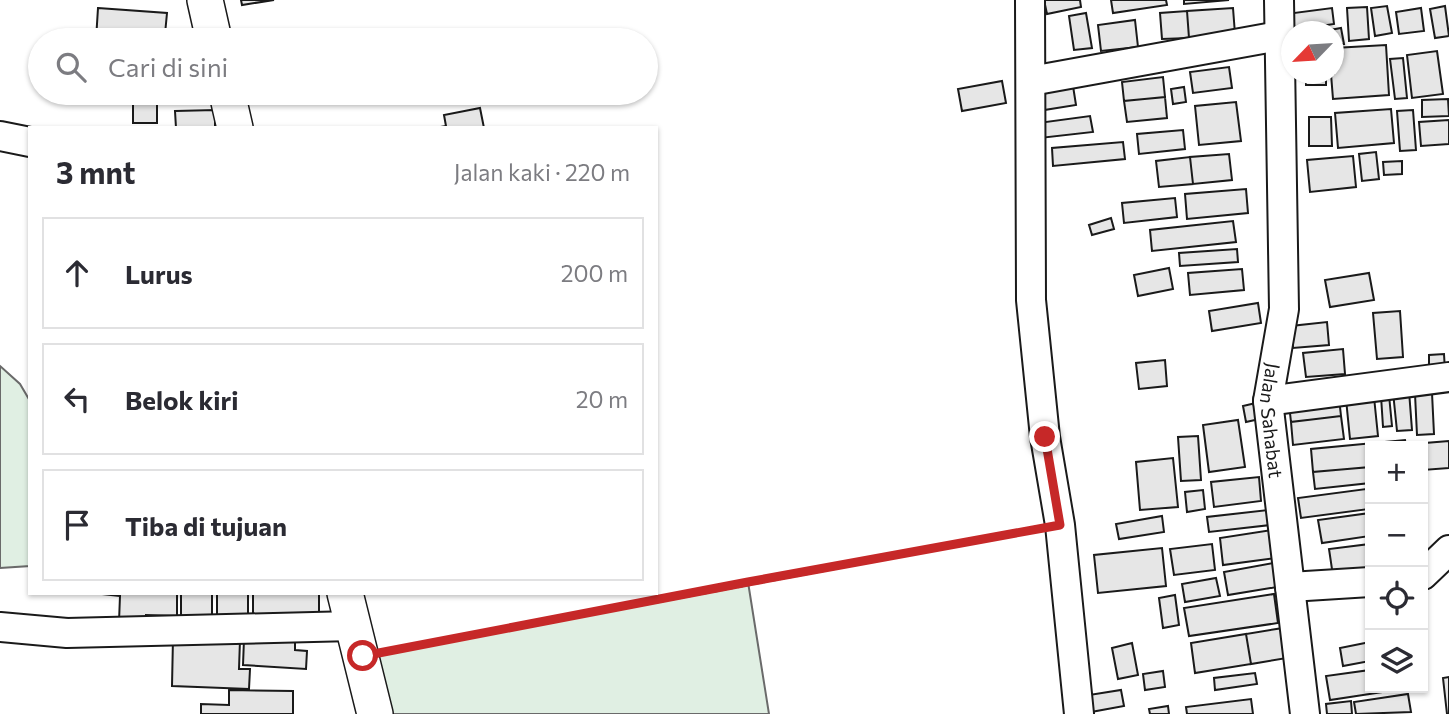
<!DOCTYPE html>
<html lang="id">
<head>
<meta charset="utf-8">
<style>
  :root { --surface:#fff; --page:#f7f7f7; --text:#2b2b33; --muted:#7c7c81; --line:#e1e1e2 }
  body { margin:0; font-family:Commissioner,sans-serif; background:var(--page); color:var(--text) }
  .controls { position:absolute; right:21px; bottom:21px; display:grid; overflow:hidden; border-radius:0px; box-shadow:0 2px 5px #0004 }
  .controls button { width:63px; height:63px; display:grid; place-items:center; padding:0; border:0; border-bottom:2px solid var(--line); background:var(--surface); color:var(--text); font:35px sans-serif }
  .compass { position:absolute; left:1281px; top:21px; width:63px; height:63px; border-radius:50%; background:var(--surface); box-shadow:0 2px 5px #0004; rotate:245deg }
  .stop { position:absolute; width:21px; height:21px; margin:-16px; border:5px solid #c62828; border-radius:50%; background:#fff }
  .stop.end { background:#c62828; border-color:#fff; box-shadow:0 2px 7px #0008 }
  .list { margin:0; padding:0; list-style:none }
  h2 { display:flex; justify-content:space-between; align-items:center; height:91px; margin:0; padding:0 28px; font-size:30px }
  h2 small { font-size:23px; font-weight:400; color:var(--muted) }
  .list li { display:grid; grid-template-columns:46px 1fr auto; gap:21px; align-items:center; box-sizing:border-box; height:112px; margin:0 14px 14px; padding:0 14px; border:2px solid var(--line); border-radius:0px }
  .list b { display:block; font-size:26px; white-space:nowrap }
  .list em { font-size:23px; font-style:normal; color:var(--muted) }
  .icon { flex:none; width:38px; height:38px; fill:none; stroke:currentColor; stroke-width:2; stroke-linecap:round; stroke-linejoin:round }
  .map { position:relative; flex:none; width:1449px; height:714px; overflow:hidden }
  .search { position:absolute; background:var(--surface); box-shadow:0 2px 5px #0004; left:28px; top:28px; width:630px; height:77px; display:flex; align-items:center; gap:18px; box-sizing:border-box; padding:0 24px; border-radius:38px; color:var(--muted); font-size:26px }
  .panel { position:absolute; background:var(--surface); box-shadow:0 2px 5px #0004; left:28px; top:126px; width:630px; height:469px; border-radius:0px }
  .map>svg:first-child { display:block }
  .green { fill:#e0efe3; stroke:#6a6a6a; stroke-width:2 }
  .building { fill:#e6e6e6; stroke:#1a1a1a; stroke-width:2 }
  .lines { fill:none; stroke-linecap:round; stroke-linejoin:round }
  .minor-casing { stroke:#1a1a1a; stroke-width:32 }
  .major-casing { stroke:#1a1a1a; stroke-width:38 }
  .path { stroke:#5f5f5f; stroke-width:4.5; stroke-dasharray:5 3.5; stroke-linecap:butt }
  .minor { stroke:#fff; stroke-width:28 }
  .major { stroke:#fff; stroke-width:35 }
  .route { stroke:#c62828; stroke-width:9 }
  .labels { text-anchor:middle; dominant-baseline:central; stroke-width:5; stroke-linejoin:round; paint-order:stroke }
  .street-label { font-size:19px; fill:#1a1a1a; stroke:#fff }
</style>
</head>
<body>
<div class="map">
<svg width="1449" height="714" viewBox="0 0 1449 714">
  <rect width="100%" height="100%" fill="#fff"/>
  <!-- green -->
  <path class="green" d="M0 366 20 384 30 401V566L0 568Z
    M748 582 769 714H375L363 656Z"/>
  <!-- building -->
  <path class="building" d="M241 0H274L242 5Z
    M1044 0H1080L1081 7 1047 14Z
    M1111 0H1166L1167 5 1113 13Z
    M1184 0H1229L1184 4Z
    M1387 6 1392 33 1375 36 1371 8Z
    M1445 6 1449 36 1435 38 1430 9Z
    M1367 7 1369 39 1349 41 1347 8Z
    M98 8 167 13 165 34H157L156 40H96Z
    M1233 8 1235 34 1189 38 1187 11Z
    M1332 8 1334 24 1288 31 1286 14Z
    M1421 8 1424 31 1399 34 1396 12Z
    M1187 11 1189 38 1162 39 1160 13Z
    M1086 13 1092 48 1074 50 1069 16Z
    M1135 20 1138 47 1101 51 1098 25Z
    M1341 28 1344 44 1334 45V32H1319Z
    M1386 45 1389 95 1333 99 1331 74H1334V48Z
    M1437 51 1443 94 1412 98 1407 55Z
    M1403 58 1407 98 1395 99 1390 59Z
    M1229 67 1232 88 1193 93 1190 72Z
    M1306 74H1326V85H1306Z
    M1163 77 1165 97 1124 101 1122 82Z
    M1002 81 1006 103 962 111 958 89Z
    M1073 86 1076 105 1038 111 1035 92Z
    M1184 87 1186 102 1173 104 1171 89Z
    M133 93H178V104H157V123H133Z
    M1165 97 1167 118 1127 122 1124 101Z
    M1448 99 1449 116 1422 117V100Z
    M1236 102 1241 141 1199 145 1195 106Z
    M480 108 484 128H435L446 126 444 115Z
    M1391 109 1394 143 1338 148 1335 113Z
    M215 110V128H176L175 111Z
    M1413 110 1416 150 1400 151 1397 111Z
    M1090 116 1093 132 1040 138 1038 123Z
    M1309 117H1331L1332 146H1309Z
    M1449 120V144L1421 146 1419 122Z
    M1183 130 1185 149 1139 154 1137 134Z
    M1123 142 1125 159 1053 166 1052 148Z
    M1376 152 1379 179 1362 181 1359 154Z
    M1229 154 1232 180 1193 184 1190 157Z
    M1353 156 1356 187 1310 192 1307 160Z
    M1190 157 1193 184 1159 187 1156 161Z
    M1402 161V174L1384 175 1383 162Z
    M1246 189 1248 213 1187 219 1185 194Z
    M1175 198 1177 217 1124 223 1122 203Z
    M1111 218 1114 229 1092 235 1089 225Z
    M1233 221 1236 242 1152 251 1150 230Z
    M1237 249 1238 262 1180 266 1179 253Z
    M1169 268 1173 289 1138 296 1134 275Z
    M1242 269 1244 290 1190 295 1188 273Z
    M1369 273 1374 300 1330 307 1325 280Z
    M1258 303 1261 323 1212 331 1209 311Z
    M1400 311 1403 357 1377 359 1373 313Z
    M1327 322 1329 345 1293 348 1291 326Z
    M1343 349 1345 374 1306 377 1303 353Z
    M1444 354 1445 371 1429 372V355Z
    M1165 360 1167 386 1139 389 1136 363Z
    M1409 391 1412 430 1397 431 1393 392Z
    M1432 393 1434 434 1417 435 1415 394Z
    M1389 395 1392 426 1383 427 1381 396Z
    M1374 397 1378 436 1350 439 1346 399Z
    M1339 398 1341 416 1291 422 1289 404Z
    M1260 402 1264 418 1246 422 1243 406Z
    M1341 416 1344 439 1293 445 1291 422Z
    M1238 420 1245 467 1209 472 1203 425Z
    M1198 436 1201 480 1181 481 1178 437Z
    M1405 440 1406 446H1370V467L1313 472 1311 449Z
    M1449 441V468L1423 470V446H1413V444Z
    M1173 458 1178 507 1140 510 1136 462Z
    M1370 467V483L1315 489 1313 472Z
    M1259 477 1261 501 1214 507 1211 482Z
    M1366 489 1369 509 1301 518 1298 498Z
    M1203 490 1205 509 1187 512 1185 492Z
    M1268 510 1270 525 1209 532 1207 517Z
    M1370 513V536L1322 543 1318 520Z
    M1162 516 1164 532 1119 539 1116 524Z
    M1272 530 1276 558 1223 565 1220 538Z
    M1212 544 1215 570 1174 575 1170 549Z
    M1370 544V571L1333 576 1329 549Z
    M1162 548 1166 586 1098 593 1094 555Z
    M1273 563 1277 587 1228 595 1224 572Z
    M1216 578 1220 596 1185 602 1182 584Z
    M93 593H177V616L146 615V623L119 622 120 596Z
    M181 593H212V621H181Z
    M217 593H248V622H217Z
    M253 593H319V622L253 621Z
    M1274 594 1278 623 1189 636 1184 608Z
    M1175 595 1179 625 1163 628 1159 598Z
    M1283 628 1287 658 1251 664 1246 634Z
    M1246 634 1251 664 1195 673 1191 643Z
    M173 638 240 640 239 669H250L249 689 172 686Z
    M244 639 295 642V650L307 651 306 669 243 665Z
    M1370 642V661L1343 666 1340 648Z
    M1132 643 1138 675 1118 679 1112 648Z
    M1370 670V688H1382L1383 692 1330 700 1326 676Z
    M1163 671 1165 687 1145 690 1143 674Z
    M1255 673 1257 684 1215 690 1214 678Z
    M1449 677V714H1447L1443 678Z
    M229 690 293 691V714H201V704L229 705Z
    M1121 690 1124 706 1091 712 1089 695Z
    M1408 694 1411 712 1356 714 1354 702Z
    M1251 699 1253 714H1187L1186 707Z
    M1351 701 1352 714H1327L1326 704Z
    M1168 706 1169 714H1150L1149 709Z"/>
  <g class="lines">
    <defs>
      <g id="minor">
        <path d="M1030 0 1031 300 1045 437 1060 525 1079 714"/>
        <path id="s1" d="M1279 0 1284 309 1268 401 1305 714"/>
        <path d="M1031 81 1279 36"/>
        <path d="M0 136 30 142"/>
        <path d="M1268 401 1449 377"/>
        <path d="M1423 575 1449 550"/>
        <path d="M1290 587 1370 582"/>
        <path d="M0 627 67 633 353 626"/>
      </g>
      <path id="major" d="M205 0 214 40
        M227 93 235 128
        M345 593 375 714"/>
    </defs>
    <!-- minor casing -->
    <use href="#minor" class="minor-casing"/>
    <!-- major casing -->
    <use href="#major" class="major-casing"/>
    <!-- path -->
    <path class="path" d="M387 652 1035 530"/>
    <!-- minor -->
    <use href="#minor" class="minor"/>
    <!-- major -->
    <use href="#major" class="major"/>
  </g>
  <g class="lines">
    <!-- route -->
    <path class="route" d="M363 656 748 582 1060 525 1045 437"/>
  </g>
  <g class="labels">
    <!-- street labels -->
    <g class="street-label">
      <text stroke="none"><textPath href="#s1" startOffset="422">Jalan Sahabat</textPath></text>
    </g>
  </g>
</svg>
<div class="controls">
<button>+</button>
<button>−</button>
<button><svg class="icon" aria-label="locate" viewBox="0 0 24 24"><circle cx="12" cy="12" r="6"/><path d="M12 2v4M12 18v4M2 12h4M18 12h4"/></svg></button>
<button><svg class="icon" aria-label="layers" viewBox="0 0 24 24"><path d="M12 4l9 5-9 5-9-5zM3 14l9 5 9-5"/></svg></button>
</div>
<svg class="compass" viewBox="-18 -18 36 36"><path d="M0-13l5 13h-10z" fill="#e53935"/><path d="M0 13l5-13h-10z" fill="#7c7c81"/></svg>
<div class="stop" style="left:363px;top:656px"></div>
<div class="stop end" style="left:1045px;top:437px"></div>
<div class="search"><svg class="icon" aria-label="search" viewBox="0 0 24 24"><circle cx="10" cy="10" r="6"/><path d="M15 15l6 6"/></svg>Cari di sini</div>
<section class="panel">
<h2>3 mnt<small>Jalan kaki · 220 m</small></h2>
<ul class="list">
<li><svg class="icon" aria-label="ahead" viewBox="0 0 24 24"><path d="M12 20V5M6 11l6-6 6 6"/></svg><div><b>Lurus</b></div><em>200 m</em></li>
<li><svg class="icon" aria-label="left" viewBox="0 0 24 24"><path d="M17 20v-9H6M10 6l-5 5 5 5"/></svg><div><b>Belok kiri</b></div><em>20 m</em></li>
<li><svg class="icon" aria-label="arrive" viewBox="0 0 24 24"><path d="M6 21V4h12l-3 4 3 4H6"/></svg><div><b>Tiba di tujuan</b></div></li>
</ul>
</section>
</div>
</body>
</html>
